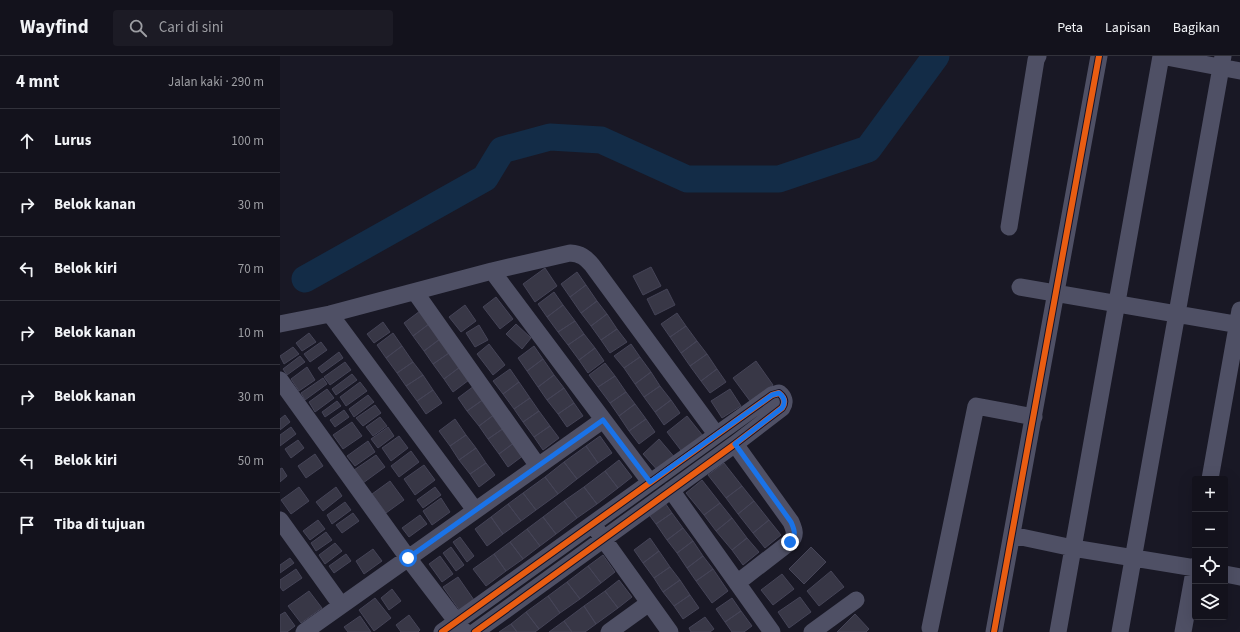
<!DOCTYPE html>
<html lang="id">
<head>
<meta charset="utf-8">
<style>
  :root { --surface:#13121c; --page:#1c1b25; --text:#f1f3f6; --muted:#9d9ea3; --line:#32323b }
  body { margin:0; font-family:"Source Sans 3",sans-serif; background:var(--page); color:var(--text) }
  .controls { position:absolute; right:12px; bottom:12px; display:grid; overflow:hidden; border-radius:4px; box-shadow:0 4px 16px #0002 }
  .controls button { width:36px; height:36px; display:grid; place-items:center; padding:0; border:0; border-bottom:1px solid var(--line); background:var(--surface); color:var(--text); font:20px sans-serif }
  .stop { position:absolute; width:12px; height:12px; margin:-9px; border:3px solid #1a73e8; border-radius:50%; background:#fff }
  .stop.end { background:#1a73e8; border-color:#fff; box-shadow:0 1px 4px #0008 }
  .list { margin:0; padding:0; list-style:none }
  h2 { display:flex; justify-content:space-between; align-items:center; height:52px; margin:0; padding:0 16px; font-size:17px }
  h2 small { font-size:13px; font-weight:400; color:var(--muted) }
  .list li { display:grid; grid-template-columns:26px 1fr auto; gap:12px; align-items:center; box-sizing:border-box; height:64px; padding:0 16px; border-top:1px solid var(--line) }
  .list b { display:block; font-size:15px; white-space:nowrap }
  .list em { font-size:13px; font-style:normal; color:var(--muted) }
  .icon { flex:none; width:22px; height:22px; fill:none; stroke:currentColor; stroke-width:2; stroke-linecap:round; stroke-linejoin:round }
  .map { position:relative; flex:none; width:960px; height:576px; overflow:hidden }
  header { display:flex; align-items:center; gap:24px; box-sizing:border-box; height:56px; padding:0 20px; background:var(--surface); border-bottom:1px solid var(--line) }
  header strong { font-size:19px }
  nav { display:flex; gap:22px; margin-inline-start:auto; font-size:14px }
  .search { width:280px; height:36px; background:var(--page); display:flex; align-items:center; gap:10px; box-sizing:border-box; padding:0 14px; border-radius:4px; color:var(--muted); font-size:15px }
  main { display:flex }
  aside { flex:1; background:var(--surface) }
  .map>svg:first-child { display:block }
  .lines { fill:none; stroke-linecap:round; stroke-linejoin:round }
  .river { stroke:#132c47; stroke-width:27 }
  .building { fill:#383746; stroke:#454457 }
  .minor { stroke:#4f5065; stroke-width:17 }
  .cycleway-casing { stroke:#14132a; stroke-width:8 }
  .cycleway { stroke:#e95d12; stroke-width:6 }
  .route { stroke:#1a73e8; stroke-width:5 }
</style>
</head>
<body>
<header>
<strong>Wayfind</strong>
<div class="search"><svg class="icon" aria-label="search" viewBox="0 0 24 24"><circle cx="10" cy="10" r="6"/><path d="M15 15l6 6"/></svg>Cari di sini</div>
<nav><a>Peta</a><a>Lapisan</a><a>Bagikan</a></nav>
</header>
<main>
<aside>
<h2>4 mnt<small>Jalan kaki · 290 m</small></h2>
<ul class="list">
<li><svg class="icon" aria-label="ahead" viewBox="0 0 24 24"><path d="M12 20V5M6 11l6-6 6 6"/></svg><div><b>Lurus</b></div><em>100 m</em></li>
<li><svg class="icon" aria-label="right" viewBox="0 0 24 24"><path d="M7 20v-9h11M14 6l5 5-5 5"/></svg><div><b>Belok kanan</b></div><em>30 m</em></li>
<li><svg class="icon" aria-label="left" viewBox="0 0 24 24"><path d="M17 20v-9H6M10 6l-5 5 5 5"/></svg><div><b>Belok kiri</b></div><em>70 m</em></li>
<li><svg class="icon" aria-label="right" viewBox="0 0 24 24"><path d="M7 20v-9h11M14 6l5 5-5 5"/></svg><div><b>Belok kanan</b></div><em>10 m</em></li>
<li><svg class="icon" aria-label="right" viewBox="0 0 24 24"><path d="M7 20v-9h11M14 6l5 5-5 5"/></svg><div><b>Belok kanan</b></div><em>30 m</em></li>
<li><svg class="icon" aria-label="left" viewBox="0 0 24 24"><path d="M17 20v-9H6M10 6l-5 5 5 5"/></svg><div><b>Belok kiri</b></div><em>50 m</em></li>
<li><svg class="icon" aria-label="arrive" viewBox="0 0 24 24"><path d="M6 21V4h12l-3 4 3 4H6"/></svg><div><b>Tiba di tujuan</b></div></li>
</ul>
</aside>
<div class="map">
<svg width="960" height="576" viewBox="0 0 960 576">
  <rect width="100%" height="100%" fill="#191825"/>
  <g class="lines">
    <!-- river -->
    <path class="river" d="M25 223 205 122 222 94 270 81 321 84 407 123H499L588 93 656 0"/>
  </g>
  <!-- building -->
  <path class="building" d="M371 211 381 230 363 239 353 220Z
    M265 212 277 230 255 246 243 228Z
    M297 216 306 229 290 241 281 228Z
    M306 229 317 245 301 257 290 241Z
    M387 233 395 249 375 259 367 243Z
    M274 236 283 249 267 261 258 248Z
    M216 241 233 263 220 273 203 251Z
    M317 245 327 258 311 270 301 257Z
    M185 249 196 265 181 276 169 261Z
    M283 249 295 265 278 276 267 261Z
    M140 255 149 268 133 280 124 267Z
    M397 257 406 270 390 281 381 268Z
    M327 258 337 273 321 284 311 270Z
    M295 265 304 278 288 289 278 276Z
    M103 266 110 276 94 287 87 278Z
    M149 268 160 283 144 295 133 280Z
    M236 268 251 282 242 293 226 278Z
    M199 269 208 284 195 291 186 277Z
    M406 270 417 285 401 297 390 281Z
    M337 273 347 286 330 297 321 284Z
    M29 277 36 286 22 295 16 287Z
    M113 277 122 290 106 302 97 289Z
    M304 278 315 292 299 304 288 289Z
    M160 283 169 297 153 308 144 295Z
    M417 285 427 298 410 310 401 297Z
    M41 286 47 294 30 306 24 298Z
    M209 288 225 309 213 319 197 298Z
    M351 288 360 301 344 312 334 300Z
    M122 290 133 306 117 317 106 302Z
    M254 290 263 303 247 315 238 302Z
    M13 291 19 298 4 308 0 300Z
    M315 292 324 305 308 317 299 304Z
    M59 296 63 302 42 317 38 312Z
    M169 297 180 311 164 323 153 308Z
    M427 298 437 313 421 325 410 310Z
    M20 300 25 306 7 319 3 313Z
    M360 301 371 316 355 328 344 312Z
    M263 303 274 319 258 331 247 315Z
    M476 305 493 329 470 345 453 322Z
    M65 306 71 314 50 329 44 321Z
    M133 306 143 319 126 330 117 317Z
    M325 307 335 320 318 331 309 319Z
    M27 311 35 324 19 335 11 323Z
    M180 311 189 324 173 336 164 323Z
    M230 313 239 326 223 338 213 325Z
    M437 313 446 326 430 337 421 325Z
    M371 316 380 330 364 341 355 328Z
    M72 318 77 324 56 339 52 333Z
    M143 319 153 334 137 345 126 330Z
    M274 319 284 332 267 344 258 331Z
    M335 320 346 336 330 347 318 331Z
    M43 322 47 328 25 344 21 337Z
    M80 326 87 335 66 350 60 341Z
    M239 326 250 342 234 353 223 338Z
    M194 330 204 343 187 355 178 342Z
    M380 330 391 344 375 356 364 341Z
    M284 332 294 347 278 358 267 344Z
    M47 333 54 342 35 356 29 346Z
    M450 333 461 350 442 362 431 345Z
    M153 334 162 347 146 358 137 345Z
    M346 336 355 348 339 360 330 347Z
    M88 339 94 346 74 361 69 353Z
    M250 342 259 355 243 366 234 353Z
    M204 343 215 358 199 370 187 355Z
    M391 344 400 357 384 369 375 356Z
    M57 345 61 350 45 361 42 356Z
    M294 347 303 360 287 371 278 358Z
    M355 348 366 363 349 375 339 360Z
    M95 349 101 357 83 370 76 362Z
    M64 354 69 361 55 371 50 364Z
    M259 355 270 370 254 381 243 366Z
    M215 358 224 372 208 383 199 370Z
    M5 359 10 366 0 374V363Z
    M407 360 423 380 403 397 387 376Z
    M100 361 107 370 93 380 86 371Z
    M175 363 186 379 170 390 159 375Z
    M366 363 375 376 359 388 349 375Z
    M72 366 82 380 63 393 53 379Z
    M270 370 279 382 263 394 254 381Z
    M11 371 16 378 0 390V379Z
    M108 371 114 380 98 392 91 383Z
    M224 372 235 386 219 398 208 383Z
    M186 379 196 392 179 404 170 390Z
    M119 380 128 392 111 405 102 392Z
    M320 380 332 397 318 407 306 390Z
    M379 383 396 403 380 417 363 398Z
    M18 384 24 392 11 402 5 393Z
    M88 385 95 396 75 410 67 400Z
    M235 386 244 399 228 411 219 398Z
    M306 390 318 407 297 423 284 406Z
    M196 392 206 407 190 418 179 404Z
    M131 395 139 406 119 421 111 410Z
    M35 398 43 410 26 422 18 410Z
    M96 399 105 411 83 427 74 414Z
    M339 404 352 421 338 432 325 415Z
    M284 406 297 423 278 438 265 421Z
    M206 407 215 419 199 431 190 418Z
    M444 407 462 430 446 442 428 419Z
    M144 409 155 424 135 439 124 423Z
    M2 412 7 420 0 426V413Z
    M325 415 338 432 317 448 304 431Z
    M265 421 278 438 256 454 243 437Z
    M422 424 440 447 424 459 406 437Z
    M110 425 124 444 106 457 92 438Z
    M462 430 474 445 458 458 446 442Z
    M19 431 29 445 11 458 1 444Z
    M56 431 62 440 43 455 36 446Z
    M155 431 161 439 143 452 137 444Z
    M304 431 317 448 297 462 284 445Z
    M243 437 256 454 241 465 228 448Z
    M161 442 170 456 152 469 143 455Z
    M383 444 392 457 376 468 367 456Z
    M284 445 297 462 276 478 263 461Z
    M474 445 489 464 473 477 458 458Z
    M65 446 71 454 52 468 47 459Z
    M440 447 452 462 436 475 424 459Z
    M228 448 241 465 223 478 211 461Z
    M73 457 79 465 62 477 56 469Z
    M392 457 403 472 387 484 376 468Z
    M140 459 147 468 129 481 122 472Z
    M211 461 223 478 207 490 195 473Z
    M263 461 276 478 260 490 247 473Z
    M452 462 467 482 452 494 436 475Z
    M38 464 45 473 30 484 23 475Z
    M489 464 501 479 485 492 473 477Z
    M403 472 413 485 397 497 387 484Z
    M247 473 260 490 243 503 230 486Z
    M46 476 52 484 36 495 31 487Z
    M180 481 194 500 187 506 173 486Z
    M370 482 379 495 363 507 354 494Z
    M467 482 479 496 463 509 452 494Z
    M413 485 423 500 407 512 397 497Z
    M230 486 243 503 226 515 214 498Z
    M55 487 62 495 45 508 39 499Z
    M171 491 184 509 176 515 163 497Z
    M531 491 546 506 524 528 509 513Z
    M93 493 102 505 84 518 76 505Z
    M379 495 390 511 374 522 363 507Z
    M66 498 71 505 54 517 49 510Z
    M214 498 226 515 206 530 193 513Z
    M323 499 335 516 321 527 308 510Z
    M160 500 173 518 162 526 149 508Z
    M423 500 433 513 416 525 407 512Z
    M10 502 14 507 0 517V509Z
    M308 510 321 527 300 543 287 526Z
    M390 511 400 524 383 536 374 522Z
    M16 513 22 522 3 535 0 531V524Z
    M433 513 448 535 432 547 416 525Z
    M551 515 564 531 539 550 527 535Z
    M502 518 514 533 493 549 481 534Z
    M178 521 194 544 180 555 163 531Z
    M339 524 352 541 338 552 325 535Z
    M400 524 410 539 394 550 383 536Z
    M287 526 300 543 280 557 268 540Z
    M112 533 121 545 109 554 101 542Z
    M29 535 42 552 21 567 8 550Z
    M325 535 338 552 316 568 304 550Z
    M410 539 419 552 403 563 394 550Z
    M268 540 280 557 259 573 246 556Z
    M520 541 531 556 509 572 498 556Z
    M95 542 111 562 94 575 79 554Z
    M452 542 461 555 445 566 436 553Z
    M304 550 316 568 305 576H292L284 565Z
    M461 555 472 570 464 576H452L445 566Z
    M5 556 15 570 7 576H0V559Z
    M246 556 259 573 255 576H237L231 568Z
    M575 558 589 573 586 576H557Z
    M129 559 140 574 138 576H121L116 569Z
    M80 560 91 576H68L64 571Z
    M425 561 434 573 430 576H411L409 572Z
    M284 565 292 576H269Z
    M231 568 237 576H219Z"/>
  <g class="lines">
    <!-- minor -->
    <path class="minor" d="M881 0 960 15
      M729 171 756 4 758 0
      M212 215 370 426
      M740 231 960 269
      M135 236 258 410
      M50 258 195 454
      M0 268 50 258 212 215 290 197C301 198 305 201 312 209L436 378
      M0 324 128 502 183 574
      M455 388 511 466C514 473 517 479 510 486L457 527
      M930 423 960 254
      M391 434 492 576
      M0 464 61 549
      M317 474 390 576
      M732 479 793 492 915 512
      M945 518 960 521
      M650 572 696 350 754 361
      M24 576 323 364
      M162 576 492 339 499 337C504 341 506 346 502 352L455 388 195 576
      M329 576 369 547
      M532 576 576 544
      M714 576 819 0
      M778 576 881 0
      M840 576 943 0
      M903 576 915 510"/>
    <defs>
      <path id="cycleway" d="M162 576 492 339 499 337C504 341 506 346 502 352L455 388 195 576
        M714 576 819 0"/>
    </defs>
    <!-- cycleway casing -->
    <use href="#cycleway" class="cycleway-casing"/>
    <!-- cycleway -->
    <use href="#cycleway" class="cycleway"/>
  </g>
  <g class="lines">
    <!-- route -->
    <path class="route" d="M128 502 323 364 370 426 492 339 499 337C504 341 506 346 502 352L455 388 511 466C514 473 517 479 510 486"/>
  </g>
</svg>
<div class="controls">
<button>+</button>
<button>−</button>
<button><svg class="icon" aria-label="locate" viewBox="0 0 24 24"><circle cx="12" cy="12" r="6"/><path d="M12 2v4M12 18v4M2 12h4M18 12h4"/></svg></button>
<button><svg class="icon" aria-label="layers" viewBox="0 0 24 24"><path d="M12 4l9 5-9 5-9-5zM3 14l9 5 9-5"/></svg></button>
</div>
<div class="stop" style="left:128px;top:502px"></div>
<div class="stop end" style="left:510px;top:486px"></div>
</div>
</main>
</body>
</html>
